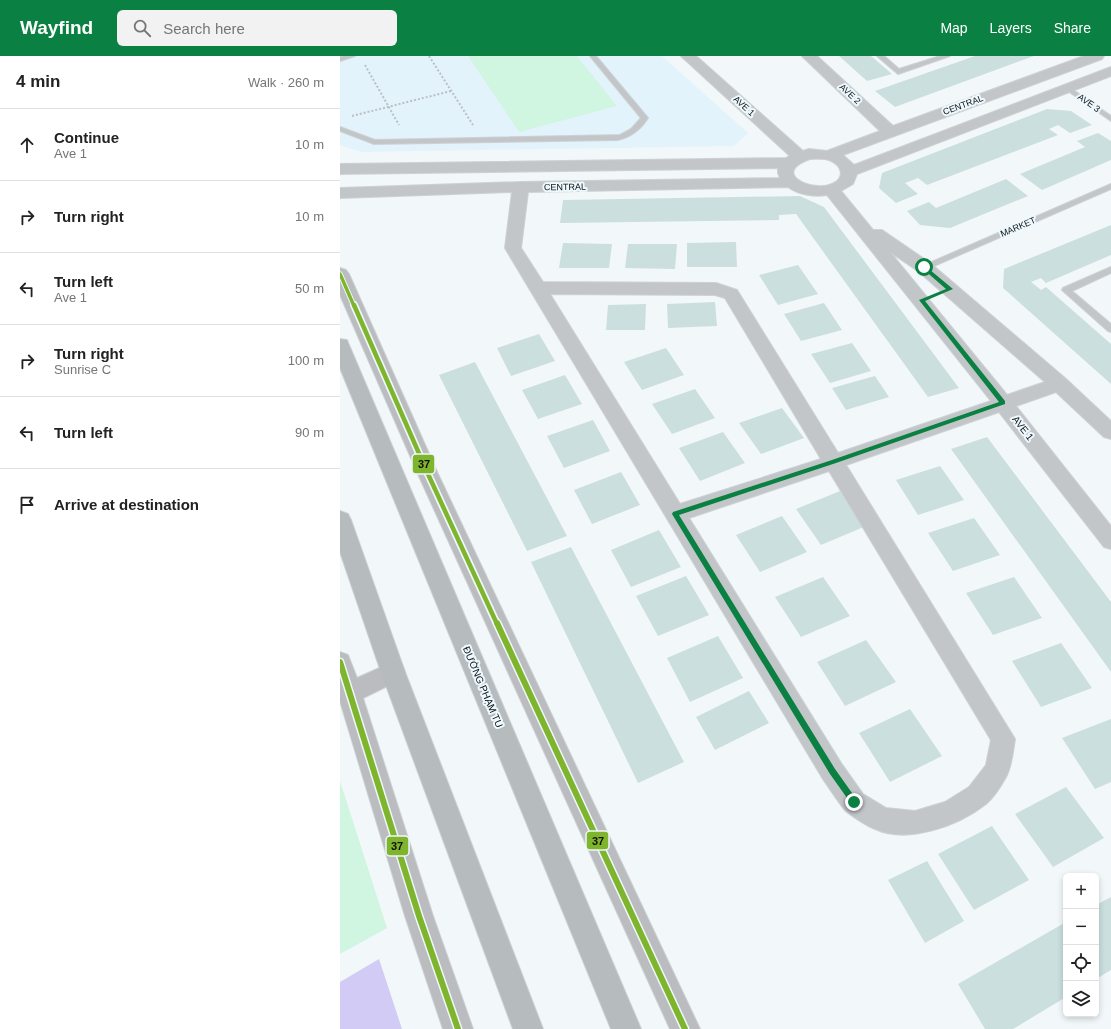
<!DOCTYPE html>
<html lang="en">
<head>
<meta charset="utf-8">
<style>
  :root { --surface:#fff; --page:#f2f2f2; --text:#222; --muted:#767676; --line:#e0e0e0; --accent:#0b8043 }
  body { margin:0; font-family:Arial,sans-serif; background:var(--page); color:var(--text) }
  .controls { position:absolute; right:12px; bottom:12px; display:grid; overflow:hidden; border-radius:6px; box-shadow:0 2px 6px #0003 }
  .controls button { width:36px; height:36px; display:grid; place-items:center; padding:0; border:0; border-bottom:1px solid var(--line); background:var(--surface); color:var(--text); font:20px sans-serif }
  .stop { position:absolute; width:12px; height:12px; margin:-9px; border:3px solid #0b8043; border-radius:50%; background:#fff }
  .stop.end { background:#0b8043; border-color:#fff; box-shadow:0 1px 4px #0008 }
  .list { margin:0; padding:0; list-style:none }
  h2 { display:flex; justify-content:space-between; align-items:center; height:52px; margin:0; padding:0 16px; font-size:17px }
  h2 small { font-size:13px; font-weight:400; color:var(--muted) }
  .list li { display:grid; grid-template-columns:26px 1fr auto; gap:12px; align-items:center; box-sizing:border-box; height:72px; padding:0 16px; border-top:1px solid var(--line) }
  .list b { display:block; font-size:15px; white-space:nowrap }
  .list p { margin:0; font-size:13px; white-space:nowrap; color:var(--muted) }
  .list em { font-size:13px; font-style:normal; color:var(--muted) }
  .icon { flex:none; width:22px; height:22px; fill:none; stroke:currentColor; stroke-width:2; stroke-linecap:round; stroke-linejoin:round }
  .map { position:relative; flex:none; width:771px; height:973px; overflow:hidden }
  header { display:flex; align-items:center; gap:24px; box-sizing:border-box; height:56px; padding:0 20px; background:var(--accent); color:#fff }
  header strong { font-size:19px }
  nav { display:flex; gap:22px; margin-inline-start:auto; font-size:14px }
  .search { width:280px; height:36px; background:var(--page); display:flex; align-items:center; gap:10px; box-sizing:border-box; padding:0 14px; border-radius:6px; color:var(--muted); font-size:15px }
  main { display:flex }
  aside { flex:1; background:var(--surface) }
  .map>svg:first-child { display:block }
  .built { fill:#e2f3fb }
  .green { fill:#d0f5e1 }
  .water { fill:#d2cbf6 }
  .building { fill:#cbdfdf }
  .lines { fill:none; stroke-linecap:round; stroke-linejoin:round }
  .lane-casing { stroke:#ced2d5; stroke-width:2 }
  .street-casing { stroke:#ced2d5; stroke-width:2 }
  .secondary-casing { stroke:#ced2d5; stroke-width:2 }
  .highway-casing { stroke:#ced2d5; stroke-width:2 }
  .path { stroke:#bcc0c2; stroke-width:2; stroke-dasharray:2 2; stroke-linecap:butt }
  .lane { fill:#c3c6c9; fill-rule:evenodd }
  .street { fill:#c3c6c9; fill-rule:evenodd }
  .secondary { fill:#babcbf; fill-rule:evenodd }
  .highway { fill:#b6bbbe; fill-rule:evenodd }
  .bus-1-far2-casing { stroke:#eef8fd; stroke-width:5.5 }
  .bus-1-far1-casing { stroke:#eef8fd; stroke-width:8 }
  .bus-1-casing { stroke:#eef8fd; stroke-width:9 }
  .bus-1-far2 { stroke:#7fb52c; stroke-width:3.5 }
  .bus-1-far1 { stroke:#7fb52c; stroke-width:4.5 }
  .bus-1 { stroke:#7fb52c; stroke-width:6 }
  .route { fill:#0b8043 }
  .labels { text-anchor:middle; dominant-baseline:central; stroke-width:4; stroke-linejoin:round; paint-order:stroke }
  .far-street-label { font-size:9px; fill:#0b1518; stroke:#eef8fd }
  .street-label { font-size:10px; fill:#0b1518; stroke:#eef8fd }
  .line-badge { stroke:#eef8fd; stroke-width:1.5 }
  .pale-badge-label { font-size:11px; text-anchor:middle; font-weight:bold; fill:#111 }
</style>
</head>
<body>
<header>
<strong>Wayfind</strong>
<div class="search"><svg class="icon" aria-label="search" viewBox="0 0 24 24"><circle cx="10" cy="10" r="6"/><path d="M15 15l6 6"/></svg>Search here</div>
<nav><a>Map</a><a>Layers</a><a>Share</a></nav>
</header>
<main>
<aside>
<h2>4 min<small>Walk · 260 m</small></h2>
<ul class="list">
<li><svg class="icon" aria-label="ahead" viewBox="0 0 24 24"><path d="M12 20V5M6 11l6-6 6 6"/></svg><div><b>Continue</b><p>Ave 1</p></div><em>10 m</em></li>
<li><svg class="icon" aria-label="right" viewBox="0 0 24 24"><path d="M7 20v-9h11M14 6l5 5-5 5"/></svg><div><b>Turn right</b></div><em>10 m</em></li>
<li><svg class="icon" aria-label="left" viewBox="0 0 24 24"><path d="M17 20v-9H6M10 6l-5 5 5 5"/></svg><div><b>Turn left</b><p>Ave 1</p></div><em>50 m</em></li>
<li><svg class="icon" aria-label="right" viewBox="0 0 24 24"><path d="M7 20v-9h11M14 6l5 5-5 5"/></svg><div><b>Turn right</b><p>Sunrise C</p></div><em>100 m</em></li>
<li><svg class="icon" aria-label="left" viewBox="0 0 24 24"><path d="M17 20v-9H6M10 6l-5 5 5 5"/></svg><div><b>Turn left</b></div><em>90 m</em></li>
<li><svg class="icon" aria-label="arrive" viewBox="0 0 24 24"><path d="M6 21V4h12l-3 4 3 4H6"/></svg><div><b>Arrive at destination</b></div></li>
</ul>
</aside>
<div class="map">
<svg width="771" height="973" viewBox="0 0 771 973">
  <rect width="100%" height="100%" fill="#f2f7fa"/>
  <!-- built -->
  <path class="built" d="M0 0H322L408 77 394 90 21 96 0 89Z"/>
  <!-- green -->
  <path class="green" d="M128 0H237L277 50 179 76Z
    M0 725 47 872 0 898Z"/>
  <!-- water -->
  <path class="water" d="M39 903 62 973H0V926Z"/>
  <!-- building -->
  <path class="building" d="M499 0H531L552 18 527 25Z
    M635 0H694L555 51 535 35Z
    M707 53 731 55 752 69 730 77 718 69 709 73 718 79 587 129 578 122 565 127 578 138 556 147 539 132 542 117Z
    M758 77 771 85V104L702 134 680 118 745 91 737 85Z
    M666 123 688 140 610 172 580 169 567 155 589 146 596 152Z
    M460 140 484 151 619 332 588 341 456 158 439 159V164L220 167 223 144Z
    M771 169V199L706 227 701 222 691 226 701 234 706 231 771 288V328L663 232 664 213Z
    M396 186 397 211H347V187Z
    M223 187 272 188 269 212H219Z
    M288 188H337L335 213 285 212Z
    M458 209 478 238 438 249 419 219Z
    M375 246 377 270 328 272 327 248Z
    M484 247 502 274 461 285 444 258Z
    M306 248 305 274H266L268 249Z
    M199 278 215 305 171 320 157 292Z
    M512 287 531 315 490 327 471 298Z
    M326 292 344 319 302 334 284 306Z
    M135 306 227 480 187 495 99 319Z
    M225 319 242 348 198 363 182 334Z
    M535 320 549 341 506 354 492 332Z
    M355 333 375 362 332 378 312 348Z
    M442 352 464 382 421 398 399 367Z
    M253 364 270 395 224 412 207 380Z
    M383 376 405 407 360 425 339 392Z
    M647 381 771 546V616L611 393Z
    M600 410 624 444 578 459 556 424Z
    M281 416 300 449 252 468 234 434Z
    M500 435 526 470 481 489 456 453Z
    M442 460 467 496 420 516 396 479Z
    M634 462 660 499 613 515 588 477Z
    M319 474 341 511 291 531 271 494Z
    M231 491 344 706 298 727 191 506Z
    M346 520 369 559 318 580 296 540Z
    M483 521 510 560 461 581 435 541Z
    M674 521 702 562 653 579 626 537Z
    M378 580 403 622 350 646 327 602Z
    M526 584 556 626 505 650 477 606Z
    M721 587 752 632 701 651 672 605Z
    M409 635 429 667 375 694 356 661Z
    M570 653 602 700 550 726 519 677Z
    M771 663V726L755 733 722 682Z
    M726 731 764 782 713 811 675 758Z
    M652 770 689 824 634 854 598 798Z
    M587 805 624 865 585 887 548 824Z
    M771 841V914L756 923V849Z
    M726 866V941L673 973H645L618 928Z"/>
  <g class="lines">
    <defs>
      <path id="lane" d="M4 0H15L0 5V1Z
        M250 0H256L308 62C301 73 291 81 278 84L34 88 0 75V71L35 84 280 79 291 73 301 62Z
        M537 0H544L559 13 600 0H610L558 18Z
        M725 31H729L771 60V65L725 33Z
        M771 128V133L587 213H581L580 211Z
        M771 211V217L732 235 771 268V276L768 275 722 234 723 232Z"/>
      <path id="street" d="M341 0H356L463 95 469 93 487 95 540 75 462 0H477L553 70 744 0H764L762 3 503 99 514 109 771 11V20L517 118 513 128 501 135 533 174H542L590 207 726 323 771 365V383L764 381 716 336 676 350 771 470V493L764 491 659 356 506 409 675 683C673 695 672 710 666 721 661 730 653 742 646 748 618 770 568 788 535 773 527 770 510 759 504 753 497 744 490 733 483 723L165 192 172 136 0 142V132L181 126 440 122 438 117V112L0 118V108L446 102 450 100ZM470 103C477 103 483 102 489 104 502 109 506 122 492 128 472 137 430 117 470 103ZM448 131C459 139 475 141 487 139L651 345 498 397 397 234 376 227 203 226 181 192 188 136ZM550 196 578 215 705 326 667 339ZM210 238 375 239 385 242 481 403 340 448ZM489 415 651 684 646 709 629 731 605 746 575 755 546 752 523 738 501 707 349 462Z"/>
      <path id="secondary" d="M0 212 6 214 9 218 98 418 360 973H330L78 418 0 239Z
        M0 596 8 599 17 622 53 606 62 609 65 616 62 623 23 642 93 860 133 973H103L65 860 0 645Z"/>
      <path id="highway" d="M0 283 7 284 9 289 301 973H271L0 312Z
        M0 455 8 458 11 464 65 616 203 973H173L41 616 0 496Z"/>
    </defs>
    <!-- lane casing -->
    <use href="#lane" class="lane-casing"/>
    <!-- street casing -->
    <use href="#street" class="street-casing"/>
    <!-- secondary casing -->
    <use href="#secondary" class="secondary-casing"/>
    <!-- highway casing -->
    <use href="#highway" class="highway-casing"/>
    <!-- path -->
    <path class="path" d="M89 0 133 69
      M25 9 59 69
      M12 60 111 35"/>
    <!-- lane -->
    <use href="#lane" class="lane"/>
    <!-- street -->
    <use href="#street" class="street"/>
    <!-- secondary -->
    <use href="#secondary" class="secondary"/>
    <!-- highway -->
    <use href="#highway" class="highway"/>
    <defs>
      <path id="bus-1-far2" d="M0 218 14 250"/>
      <path id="bus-1-far1" d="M14 249 88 418 157 568"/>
      <path id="bus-1" d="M157 567 345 973
        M0 606 79 860 118 973"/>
    </defs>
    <!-- bus-1-far2 casing -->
    <use href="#bus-1-far2" class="bus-1-far2-casing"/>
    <!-- bus-1-far1 casing -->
    <use href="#bus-1-far1" class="bus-1-far1-casing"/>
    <!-- bus-1 casing -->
    <use href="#bus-1" class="bus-1-casing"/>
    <!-- bus-1-far2 -->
    <use href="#bus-1-far2" class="bus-1-far2"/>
    <!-- bus-1-far1 -->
    <use href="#bus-1-far1" class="bus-1-far1"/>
    <!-- bus-1 -->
    <use href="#bus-1" class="bus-1"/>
  </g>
  <!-- route -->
  <path class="route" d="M584 209 613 233 585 245 665 345V348L496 407 339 459 495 713 517 744 518 746 514 750 512 749 490 718 332 458 333 456 492 404 659 346 579 244 606 233 582 212V211Z"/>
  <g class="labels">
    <!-- far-street labels -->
    <g class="far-street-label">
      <text transform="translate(510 38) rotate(43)">AVE 2</text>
      <text transform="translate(749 47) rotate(35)">AVE 3</text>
      <text transform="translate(623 49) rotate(-20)">CENTRAL</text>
      <text transform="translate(404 50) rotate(42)">AVE 1</text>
      <text transform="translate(225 131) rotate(-1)">CENTRAL</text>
      <text transform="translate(678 171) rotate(-23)">MARKET</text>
    </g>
    <!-- street labels -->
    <g class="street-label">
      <text transform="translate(683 372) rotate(52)">AVE 1</text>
      <text transform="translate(143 631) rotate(67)">ĐƯỜNG PHẠM TU</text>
    </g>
  </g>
  <g class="line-badge">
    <rect x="72" y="398" width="23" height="20" rx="4" fill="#7fb52c"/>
    <rect x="246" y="775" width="23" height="19" rx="4" fill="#7fb52c"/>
    <rect x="46" y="780" width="23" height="20" rx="4" fill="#7fb52c"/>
  </g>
  <g class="pale-badge-label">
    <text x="84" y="412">37</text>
    <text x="258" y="789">37</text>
    <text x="57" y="794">37</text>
  </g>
</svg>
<div class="controls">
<button>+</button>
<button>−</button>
<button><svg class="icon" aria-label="locate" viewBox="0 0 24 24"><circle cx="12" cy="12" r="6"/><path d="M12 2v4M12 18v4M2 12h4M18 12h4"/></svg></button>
<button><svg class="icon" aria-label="layers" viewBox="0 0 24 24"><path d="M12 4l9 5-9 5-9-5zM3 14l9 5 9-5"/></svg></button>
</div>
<div class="stop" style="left:584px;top:211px"></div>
<div class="stop end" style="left:514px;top:746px"></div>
</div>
</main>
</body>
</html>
